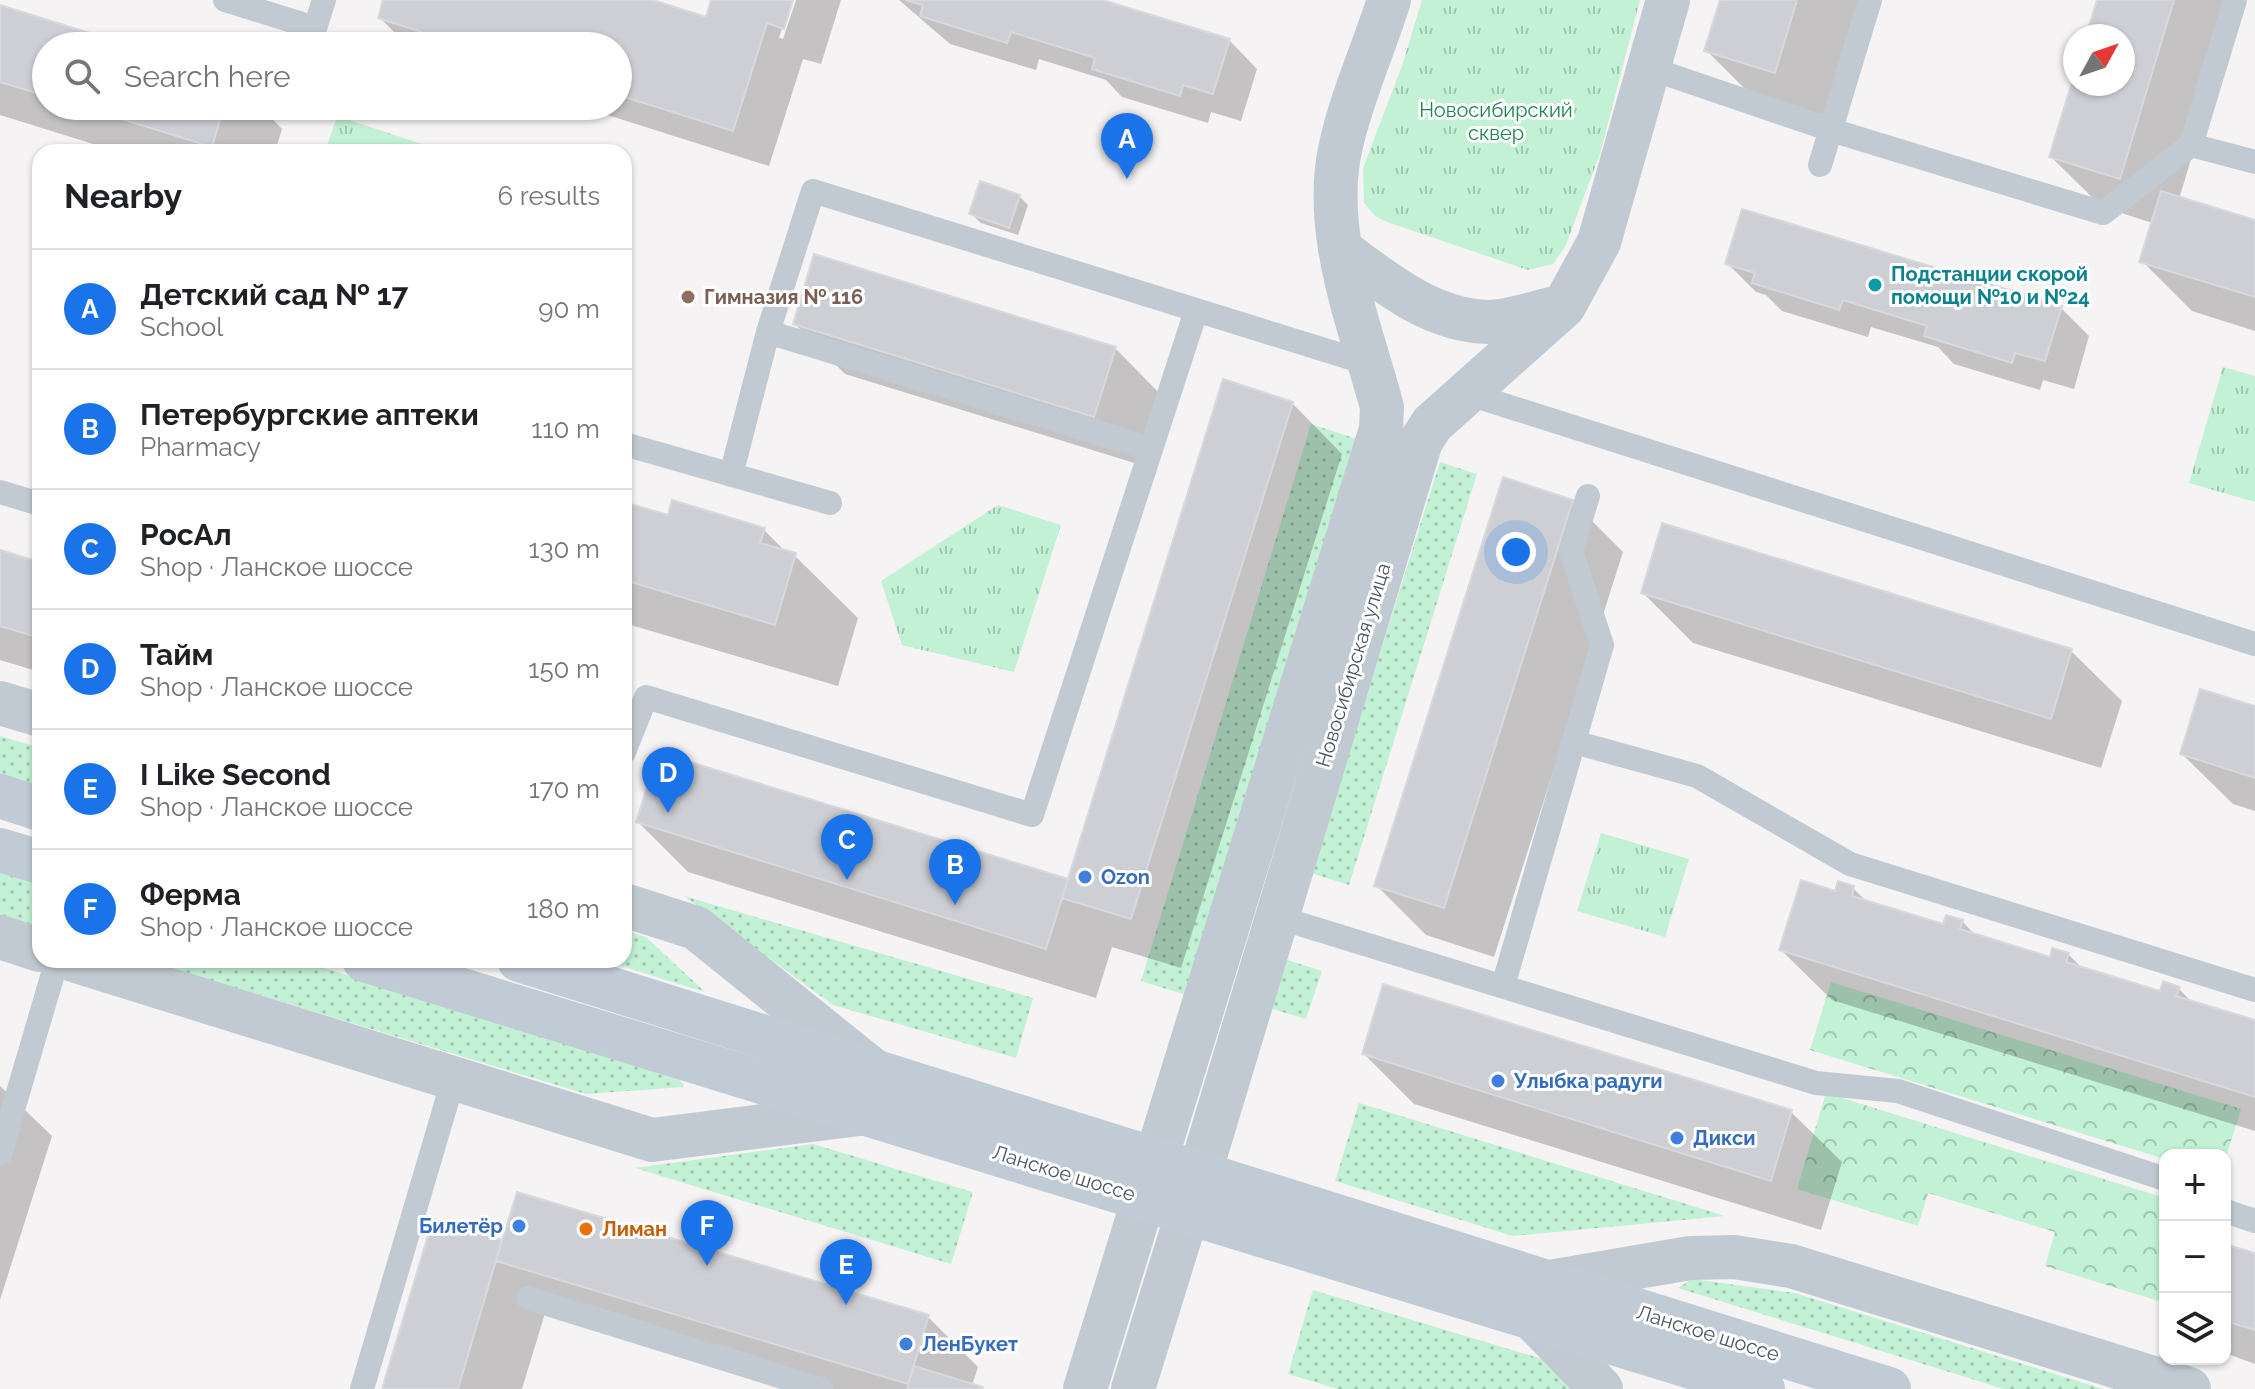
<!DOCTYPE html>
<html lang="en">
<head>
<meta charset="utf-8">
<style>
  :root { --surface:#fff; --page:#f2f2f2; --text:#202124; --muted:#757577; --line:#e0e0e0; --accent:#1a73e8 }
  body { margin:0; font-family:Raleway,sans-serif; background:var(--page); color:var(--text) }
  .controls { position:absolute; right:24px; bottom:24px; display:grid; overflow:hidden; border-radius:16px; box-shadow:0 2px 6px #0004 }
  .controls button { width:72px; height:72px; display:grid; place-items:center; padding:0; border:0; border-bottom:2px solid var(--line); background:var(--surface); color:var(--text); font:40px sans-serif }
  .compass { position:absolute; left:2063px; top:24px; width:72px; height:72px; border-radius:50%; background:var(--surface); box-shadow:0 2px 6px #0004; rotate:50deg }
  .you { position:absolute; left:1516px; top:552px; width:28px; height:28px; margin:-20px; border:6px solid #fff; border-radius:50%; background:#1a73e8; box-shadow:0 0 0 12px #1a73e833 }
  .badge { display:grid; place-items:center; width:52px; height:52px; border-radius:50%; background:var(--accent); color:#fff; font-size:26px; font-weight:700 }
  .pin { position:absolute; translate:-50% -66px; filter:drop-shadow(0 2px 4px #0008) }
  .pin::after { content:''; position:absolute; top:42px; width:28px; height:24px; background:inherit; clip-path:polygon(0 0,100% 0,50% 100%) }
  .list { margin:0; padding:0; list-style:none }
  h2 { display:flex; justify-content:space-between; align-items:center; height:104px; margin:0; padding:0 32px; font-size:34px }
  h2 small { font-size:26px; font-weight:400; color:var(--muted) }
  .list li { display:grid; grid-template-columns:52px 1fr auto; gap:24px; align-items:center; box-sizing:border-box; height:120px; padding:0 32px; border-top:2px solid var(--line) }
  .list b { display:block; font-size:30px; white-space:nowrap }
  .list p { margin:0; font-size:26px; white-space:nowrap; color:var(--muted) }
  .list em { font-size:26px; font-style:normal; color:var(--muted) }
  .icon { flex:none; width:44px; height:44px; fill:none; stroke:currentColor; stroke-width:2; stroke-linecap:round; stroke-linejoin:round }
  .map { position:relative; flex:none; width:2255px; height:1389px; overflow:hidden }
  .search { position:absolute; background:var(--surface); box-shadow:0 2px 6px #0004; left:32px; top:32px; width:600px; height:88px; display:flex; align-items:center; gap:20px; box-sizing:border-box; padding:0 28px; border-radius:44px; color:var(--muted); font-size:30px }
  .panel { position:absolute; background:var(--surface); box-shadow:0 2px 6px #0004; left:32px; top:144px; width:600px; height:824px; border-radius:24px }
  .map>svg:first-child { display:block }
  .grass { fill:url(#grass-dots) }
  .forest { fill:url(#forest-crowns) }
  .park { fill:url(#park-tufts) }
  .shadow { fill:#0003 }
  .building { fill:#cdcfd5; stroke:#d7d9de; stroke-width:2 }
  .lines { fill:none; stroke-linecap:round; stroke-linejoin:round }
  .service { stroke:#c1cad2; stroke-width:24 }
  .minor { stroke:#c1cad2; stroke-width:44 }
  .tertiary { stroke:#c1cad2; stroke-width:44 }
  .secondary { stroke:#c1cbd6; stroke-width:44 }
  .culture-dot { fill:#0f9aa8; stroke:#fff; stroke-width:3 }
  .education-dot { fill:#8d6e63; stroke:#fff; stroke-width:3 }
  .shop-dot { fill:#3f7fe0; stroke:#fff; stroke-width:3 }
  .food-dot { fill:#e8710a; stroke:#fff; stroke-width:3 }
  .labels { text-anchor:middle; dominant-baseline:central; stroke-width:6; stroke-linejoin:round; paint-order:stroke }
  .park-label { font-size:20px; fill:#17864f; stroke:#fff }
  .culture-label { font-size:20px; font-weight:bold; fill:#0d838f; stroke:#fff; text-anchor:start }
  .education-label { font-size:20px; font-weight:bold; fill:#785e54; stroke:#fff; text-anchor:start }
  .street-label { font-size:20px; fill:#4a5661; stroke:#fff }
  .shop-label { font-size:20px; font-weight:bold; fill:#366cbe; stroke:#fff; text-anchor:start }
  .food-label { font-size:20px; font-weight:bold; fill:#c56008; stroke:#fff; text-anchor:start }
</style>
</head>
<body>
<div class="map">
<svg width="2255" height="1389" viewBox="0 0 2255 1389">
  <defs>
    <pattern id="grass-dots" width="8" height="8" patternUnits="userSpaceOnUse" patternTransform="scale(2)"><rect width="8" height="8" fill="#c3f1d5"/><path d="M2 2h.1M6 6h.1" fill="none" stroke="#a0c6b0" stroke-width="1.8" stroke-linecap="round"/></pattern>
    <pattern id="forest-crowns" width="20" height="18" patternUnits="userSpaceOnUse" patternTransform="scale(2)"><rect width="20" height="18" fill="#c3f1d5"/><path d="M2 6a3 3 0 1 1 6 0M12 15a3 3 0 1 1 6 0" fill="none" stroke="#a0c6b0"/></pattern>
    <pattern id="park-tufts" width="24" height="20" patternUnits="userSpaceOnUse" patternTransform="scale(2)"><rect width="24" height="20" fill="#c3f1d5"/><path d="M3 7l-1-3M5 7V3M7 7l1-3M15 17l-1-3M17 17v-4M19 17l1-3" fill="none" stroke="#a0c6b0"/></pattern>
  </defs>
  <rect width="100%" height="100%" fill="#f5f3f3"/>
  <!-- grass -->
  <path class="grass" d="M1311 424 1357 439 1186 995 1141 981Z
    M1440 462 1477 474 1349 885 1311 873Z
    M0 736 40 748V787L0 775Z
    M0 868 40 880V928L0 916Z
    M684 896 1033 998 1016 1058 833 1005Z
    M624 930 646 937 705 992 602 960H624Z
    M1284 959 1322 971 1306 1019 1269 1008Z
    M144 960H298L679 1078 684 1087 586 1094Z
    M1359 1103 1725 1216 1513 1236 1335 1181Z
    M813 1144 973 1192 951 1264 635 1168Z
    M1692 1279 1795 1293 2103 1389H2004L1678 1288Z
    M1313 1290 1542 1359 1572 1389H1338L1288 1374Z"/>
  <!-- forest -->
  <path class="forest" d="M1831 982 2241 1109 2225 1160V1155H2165V1159L1810 1050Z
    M1826 1093 2165 1198V1303L2045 1266 2055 1232 1928 1193 1918 1226 1797 1189Z"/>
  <!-- park -->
  <path class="park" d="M1422 0H1640L1600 154 1565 247 1553 264 1528 270 1387 222 1375 216 1364 203 1363 168 1402 66Z
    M337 116 446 152H325Z
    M2223 367 2255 376V502L2189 483Z
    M998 505 1061 525 1014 672 902 645 881 581Z
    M1601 833 1689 859 1665 937 1577 911Z"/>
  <!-- shadow -->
  <path class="shadow" d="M385 0H647L707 19 713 0H791L779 38 783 39 796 0H841L821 64 803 59 769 166 579 106H618V46H408L380 18Z
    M899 0H1096L1229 40 1257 69 1241 121 1211 112 1208 123 1122 97 1106 80 1039 59 1036 70 950 44Z
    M1722 0H1862L1825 122 1757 101 1706 50Z
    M2099 0H2239L2179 199 2255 222V331L2192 311 2142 261 2153 223 2102 207 2051 157 2075 79V84H2123V36H2088Z
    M0 7 127 46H46V106H260L282 129 275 152H119L0 115Z
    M1019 196 1028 205 1018 235 981 223 971 214Z
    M1728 264 2061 308 2089 336 2074 389 2043 380 2040 390 1954 364 1938 347 1871 327 1868 337 1782 311 1766 295 1756 292Z
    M795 324 1115 348 1165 399 1144 466 845 374Z
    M1292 403 1342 454 1181 968 1112 947 1096 998 688 872 638 822 1069 881Z
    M1572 501 1623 552 1494 957 1426 935 1376 885Z
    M624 504 669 517 764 530 787 553 794 555 858 618 838 686 624 623Z
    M0 552 40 563V672L0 660Z
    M1643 593 2071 651 2122 701 2101 768 1693 643Z
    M2255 709V811L2233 804 2182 754Z
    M1853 888 1868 903 1944 927 1962 921 1977 937 2051 960 2068 954 2084 970 2161 994 2178 988 2194 1004 2255 1022V1131L1832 1000 1781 950 1836 893Z
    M1364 1054 1791 1112 1842 1162 1821 1230 1414 1104Z
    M0 1086 52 1136 0 1300Z
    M434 1222 504 1243 928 1317 978 1367 972 1386 982 1389H811L546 1310 522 1389H384Z
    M2225 1246 2255 1255V1364L2225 1353Z"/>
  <!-- building -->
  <path class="building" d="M383 0H653L706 17 711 0H793L784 29 767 23 733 131 618 95V46H465L378 18Z
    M905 0H1103L1230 39 1213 94 1183 85 1180 96 1092 69 1095 58 1011 32 1007 43 920 16 923 5Z
    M1720 0H1797L1775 73 1704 51Z
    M2097 0H2174L2120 179 2049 157 2075 72V84H2123V36H2086Z
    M0 5 83 31 133 46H46V96L0 82Z
    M79 106H224L212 147Z
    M980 181 1020 195 1009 228 969 214Z
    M2161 191 2255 220V297L2139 262Z
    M1742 209 2062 306 2045 361 2015 353 2012 363 1924 336 1927 326 1843 300 1839 310 1752 283 1755 273 1725 264Z
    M814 254 1116 347 1094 417 793 324Z
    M1223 379 1293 402 1131 919 1062 898Z
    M1503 477 1573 500 1444 908 1374 886Z
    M672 500 765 528 760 543 796 553 775 625 624 580V502L668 515Z
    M1662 523 2072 649 2051 719 1641 593Z
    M0 550 40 562V638L0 626Z
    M2200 689 2255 706V778L2180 754Z
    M658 752 1068 879 1046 949 636 822Z
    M1801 880 1835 891 1838 881 1854 886 1852 896 1943 924 1946 915 1963 920 1960 929 2050 957 2052 948 2069 953 2066 962 2160 991 2163 981 2180 987 2176 996 2255 1020V1097L1779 950Z
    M1383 984 1792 1110 1771 1181 1362 1054Z
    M517 1192 929 1315 908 1384 496 1261Z
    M433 1219 502 1240 458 1389H382Z
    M2225 1244 2255 1253V1330L2225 1321Z
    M914 1366 983 1387 982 1389H907Z"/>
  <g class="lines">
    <!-- service -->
    <path class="service" d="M225 0 315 28 324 0
      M1649 68 1831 130 2103 213 2191 145 2235 0
      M2191 145 2255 162
      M1820 165 1870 0
      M768 332 1151 449
      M1466 393 2255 644
      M624 444 830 503
      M731 475 768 332 813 191 1370 364
      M0 492 40 504
      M1574 742 1697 776 1850 864 2255 990
      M624 752 646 697 1032 815 1196 311
      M1277 917 1816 1083 1898 1091 2165 1179
      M1503 986 1602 645 1571 551 1588 496
      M0 1154 57 960
      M2225 1211 2255 1221
      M528 1298 821 1389
      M362 1389 454 1077"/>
    <!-- minor -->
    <path class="minor" d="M1340 249C1383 281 1431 321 1488 322 1511 322 1538 311 1561 307
      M0 703 40 715
      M624 905 696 928 875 1072
      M0 937 40 950
      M73 960 652 1140 867 1113
      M1189 1209 1421 441 1432 424 1564 306 1599 242 1668 0
      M1544 1283 1690 1258 1734 1257 1791 1266 2189 1389
      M1532 1318 1601 1389"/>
    <!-- tertiary -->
    <path class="tertiary" d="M1085 1389 1381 429 1382 407C1360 325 1321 231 1341 145 1352 96 1374 48 1389 0
      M1133 1389 1188 1211"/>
    <!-- secondary -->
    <path class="secondary" d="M0 796 40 809
      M0 850 40 862
      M364 960 1763 1389
      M519 960 1889 1389"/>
  </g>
  <!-- markers -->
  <circle class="culture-dot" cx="1875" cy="285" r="8"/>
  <circle class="education-dot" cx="688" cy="297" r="8"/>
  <g class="shop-dot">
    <circle cx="1085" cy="877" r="8"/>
    <circle cx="1498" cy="1081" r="8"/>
    <circle cx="1677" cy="1138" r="8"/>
    <circle cx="519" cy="1226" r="8"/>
    <circle cx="906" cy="1344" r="8"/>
  </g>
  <circle class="food-dot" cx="586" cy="1229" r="8"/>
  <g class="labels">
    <!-- park labels -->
    <g class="park-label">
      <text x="1496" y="110">Новосибирский<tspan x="1496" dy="23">сквер</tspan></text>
    </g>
    <!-- culture labels -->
    <g class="culture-label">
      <text x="1891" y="274">Подстанции скорой<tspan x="1891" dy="23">помощи №10 и №24</tspan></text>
    </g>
    <!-- education labels -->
    <g class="education-label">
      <text x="704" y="297">Гимназия № 116</text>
    </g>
    <!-- street labels -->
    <g class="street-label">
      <text transform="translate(1353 665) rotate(-73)">Новосибирская улица</text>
      <text transform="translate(1064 1173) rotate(17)">Ланское шоссе</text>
      <text transform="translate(1708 1333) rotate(17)">Ланское шоссе</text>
    </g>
    <!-- shop labels -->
    <g class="shop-label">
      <text x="1101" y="877">Ozon</text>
      <text x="1514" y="1081">Улыбка радуги</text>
      <text x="1693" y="1138">Дикси</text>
      <text x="503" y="1226" text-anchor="end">Билетёр</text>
      <text x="922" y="1344">ЛенБукет</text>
    </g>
    <!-- food labels -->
    <g class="food-label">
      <text x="602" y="1229">Лиман</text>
    </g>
  </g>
</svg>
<div class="controls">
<button>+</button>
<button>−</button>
<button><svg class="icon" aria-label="layers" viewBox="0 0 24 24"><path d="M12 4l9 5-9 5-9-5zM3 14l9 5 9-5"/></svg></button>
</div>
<svg class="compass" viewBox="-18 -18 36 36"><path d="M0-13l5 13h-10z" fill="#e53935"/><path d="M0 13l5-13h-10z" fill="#757577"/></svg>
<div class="you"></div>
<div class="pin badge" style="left:1127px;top:179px">A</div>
<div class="pin badge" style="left:955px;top:905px">B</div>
<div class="pin badge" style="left:847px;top:880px">C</div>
<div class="pin badge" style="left:668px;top:813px">D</div>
<div class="pin badge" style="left:846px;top:1305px">E</div>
<div class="pin badge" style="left:707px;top:1266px">F</div>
<div class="search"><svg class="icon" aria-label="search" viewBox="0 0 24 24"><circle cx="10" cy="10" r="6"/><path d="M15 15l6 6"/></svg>Search here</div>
<section class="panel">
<h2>Nearby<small>6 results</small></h2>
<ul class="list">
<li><span class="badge">A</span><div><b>Детский сад № 17</b><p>School</p></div><em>90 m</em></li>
<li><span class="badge">B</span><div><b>Петербургские аптеки</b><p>Pharmacy</p></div><em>110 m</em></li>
<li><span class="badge">C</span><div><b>РосАл</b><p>Shop · Ланское шоссе</p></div><em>130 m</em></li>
<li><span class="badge">D</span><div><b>Тайм</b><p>Shop · Ланское шоссе</p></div><em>150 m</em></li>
<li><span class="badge">E</span><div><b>I Like Second</b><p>Shop · Ланское шоссе</p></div><em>170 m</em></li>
<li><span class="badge">F</span><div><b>Ферма</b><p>Shop · Ланское шоссе</p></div><em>180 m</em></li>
</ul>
</section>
</div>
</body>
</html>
